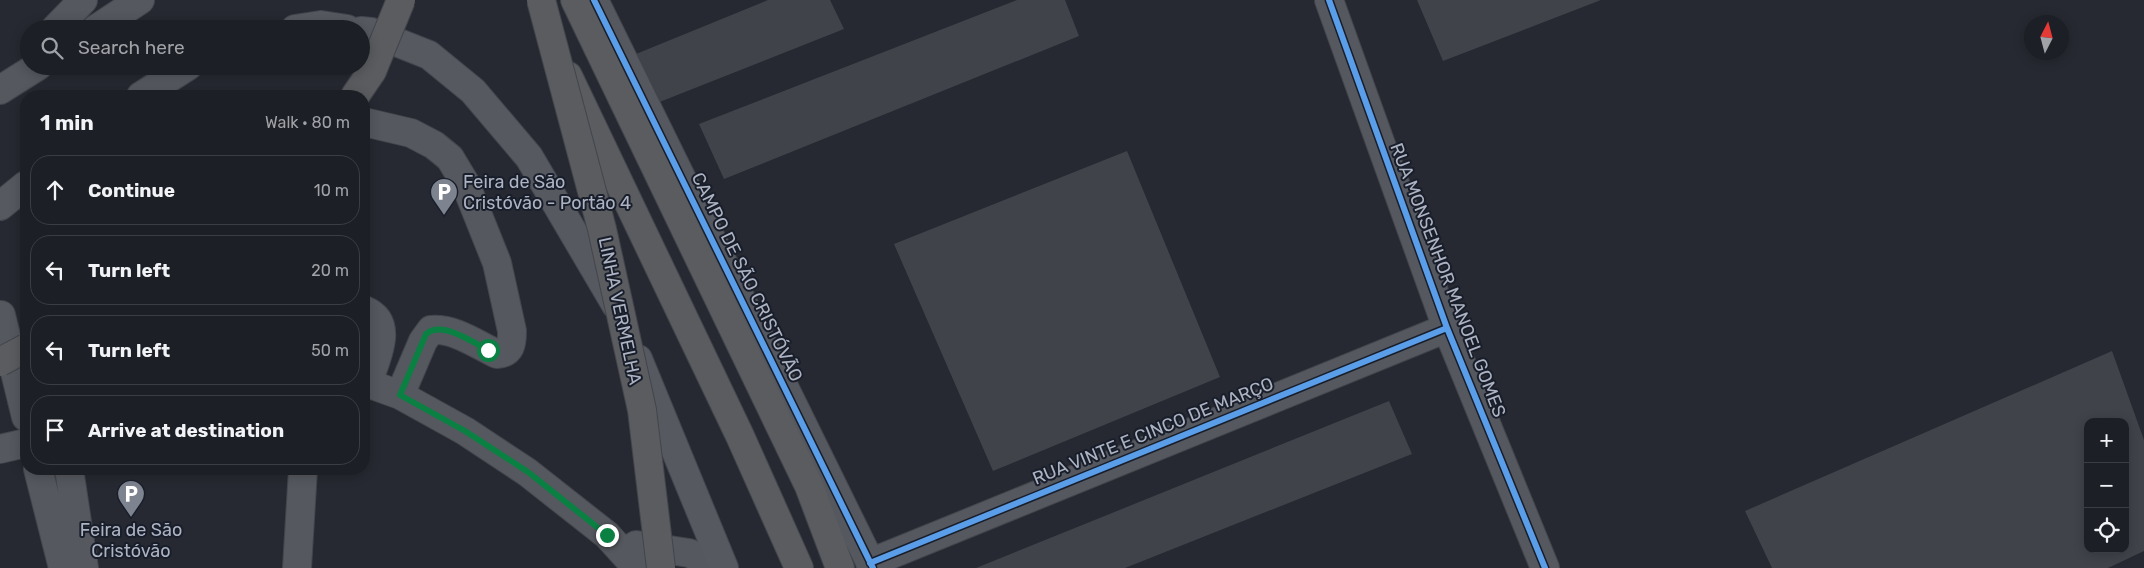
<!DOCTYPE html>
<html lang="en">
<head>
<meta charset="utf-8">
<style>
  :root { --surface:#1c1f25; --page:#292c32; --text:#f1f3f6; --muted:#a0a2a7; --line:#3a3d42 }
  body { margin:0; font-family:Rubik,sans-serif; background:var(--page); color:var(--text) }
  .controls { position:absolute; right:15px; bottom:15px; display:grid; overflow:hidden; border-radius:10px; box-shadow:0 2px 12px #0003 }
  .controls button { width:45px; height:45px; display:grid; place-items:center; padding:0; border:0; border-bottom:1px solid var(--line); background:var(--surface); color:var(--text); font:25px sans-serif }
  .compass { position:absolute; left:2024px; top:15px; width:45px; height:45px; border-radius:50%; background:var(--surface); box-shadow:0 2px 12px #0003; rotate:6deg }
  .stop { position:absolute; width:15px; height:15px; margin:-11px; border:4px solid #0b8043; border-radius:50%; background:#fff }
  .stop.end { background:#0b8043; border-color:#fff; box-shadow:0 1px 5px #0008 }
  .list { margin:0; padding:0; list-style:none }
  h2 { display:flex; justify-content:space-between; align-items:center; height:65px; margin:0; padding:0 20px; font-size:21px }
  h2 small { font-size:16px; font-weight:400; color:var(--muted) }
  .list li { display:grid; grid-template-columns:32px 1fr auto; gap:15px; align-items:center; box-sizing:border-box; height:70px; margin:0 10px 10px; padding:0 10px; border:1px solid var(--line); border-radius:20px }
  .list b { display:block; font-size:19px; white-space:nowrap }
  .list em { font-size:16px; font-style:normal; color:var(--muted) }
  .icon { flex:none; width:28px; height:28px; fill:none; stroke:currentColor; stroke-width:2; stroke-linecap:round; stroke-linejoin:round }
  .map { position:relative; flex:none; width:2144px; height:568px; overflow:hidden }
  .search { position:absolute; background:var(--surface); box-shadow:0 2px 12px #0003; left:20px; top:20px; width:350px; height:55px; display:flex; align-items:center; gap:12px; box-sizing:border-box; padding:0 18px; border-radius:28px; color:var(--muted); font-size:19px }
  .panel { position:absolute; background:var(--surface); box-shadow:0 2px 12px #0003; left:20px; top:90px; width:350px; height:385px; border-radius:20px }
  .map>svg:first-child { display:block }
  .building { fill:#40434a; fill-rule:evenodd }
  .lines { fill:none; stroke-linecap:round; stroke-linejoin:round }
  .minor-casing { stroke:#43454c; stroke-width:30 }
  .major-casing { stroke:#42464e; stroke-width:30 }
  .highway-casing { stroke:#42454d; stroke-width:30 }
  .minor { stroke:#55585f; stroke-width:28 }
  .major { stroke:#575961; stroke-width:28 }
  .highway { stroke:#5a5c5f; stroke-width:28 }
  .highway-bridge-casing { stroke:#42454d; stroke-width:30; stroke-linecap:butt }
  .highway-bridge { stroke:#5a5c5f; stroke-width:28 }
  .cycleway-casing { stroke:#191e2b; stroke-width:9 }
  .cycleway { stroke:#5a9eea; stroke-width:6 }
  .route { stroke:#0b8043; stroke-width:6 }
  .labels { text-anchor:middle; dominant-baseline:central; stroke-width:4; stroke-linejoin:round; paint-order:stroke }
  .poi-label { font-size:18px; fill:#aeb3c3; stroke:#191e2b; text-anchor:start }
  .street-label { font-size:18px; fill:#aeb3c3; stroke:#191e2b }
</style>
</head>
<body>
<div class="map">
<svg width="2144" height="568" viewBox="0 0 2144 568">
  <rect width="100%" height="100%" fill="#262931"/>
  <!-- building -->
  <path class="building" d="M768 0H830L844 29 657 103 636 54Z
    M1017 0H1065L1079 36 724 179 699 124Z
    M1417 0H1601L1443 61Z
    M1127 151 1220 377 993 471 894 244Z
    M2112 351 2144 440V551L2108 568H1772L1745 511ZM2088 422H2125V549H2088Z
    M1389 401 1412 454 1125 568H976Z"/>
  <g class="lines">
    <defs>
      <path id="minor" d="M594 0 873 568
        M1329 0 1447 328 1545 568
        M55 29 83 0
        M96 29 140 0
        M0 90 38 66
        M364 122 411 133 434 145 450 158 465 183 497 263 512 331C512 344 511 353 497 354 476 344 454 328 431 330L423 341 400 395
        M364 310C396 323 375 359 368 383
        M1 315 26 417
        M364 382 400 395 465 431 527 472 607 535 637 568
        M0 449 26 443
        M38 469 63 568
        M69 469 84 568
        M636 545 689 553 721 568
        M870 563 1447 328
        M297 568 303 469"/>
      <path id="major" d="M295 29 321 25 347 29
        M361 31 371 32 429 55 473 91 529 157 616 305
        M141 96 188 66
        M0 206 26 185
        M638 359 724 568"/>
      <path id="highway" d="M575 0 809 486 840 568
        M568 76 740 436 799 568
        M355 96 372 71"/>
    </defs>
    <!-- minor casing -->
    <use href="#minor" class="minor-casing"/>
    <!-- major casing -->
    <use href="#major" class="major-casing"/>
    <!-- highway casing -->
    <use href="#highway" class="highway-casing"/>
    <!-- minor -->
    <use href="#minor" class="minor"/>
    <!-- major -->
    <use href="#major" class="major"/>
    <!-- highway -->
    <use href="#highway" class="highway"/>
    <defs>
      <path id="highway-bridge" d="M541 0 602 229 642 410 661 568
        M372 71 401 0
        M0 362 26 348"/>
    </defs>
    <!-- highway-bridge casing -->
    <use href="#highway-bridge" class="highway-bridge-casing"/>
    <!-- highway-bridge -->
    <use href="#highway-bridge" class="highway-bridge"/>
    <defs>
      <path id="cycleway" d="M594 0 873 568
        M1329 0 1447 328 1545 568
        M870 563 1447 328"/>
    </defs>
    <!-- cycleway casing -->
    <use href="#cycleway" class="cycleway-casing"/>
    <!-- cycleway -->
    <use href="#cycleway" class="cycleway"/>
  </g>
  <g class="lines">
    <!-- route -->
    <path class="route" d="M488 350C472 342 442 320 426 334L400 395 465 431 528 472 607 535"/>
  </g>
  <!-- icons -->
  <defs>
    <symbol id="parking-pin" viewBox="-11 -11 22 30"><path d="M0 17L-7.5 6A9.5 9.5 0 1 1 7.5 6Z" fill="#7e8390" stroke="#191e2b"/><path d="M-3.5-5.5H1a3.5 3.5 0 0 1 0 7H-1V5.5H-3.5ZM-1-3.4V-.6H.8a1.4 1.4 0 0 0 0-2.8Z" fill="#fff"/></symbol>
  </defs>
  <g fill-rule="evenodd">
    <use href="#parking-pin" x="428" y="176" width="32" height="43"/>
    <use href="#parking-pin" x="115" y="478" width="32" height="43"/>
  </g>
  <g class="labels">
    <!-- poi labels -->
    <g class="poi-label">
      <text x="463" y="182">Feira de São<tspan x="463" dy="21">Cristóvão - Portão 4</tspan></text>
      <text x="131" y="530" text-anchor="middle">Feira de São<tspan x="131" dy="21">Cristóvão</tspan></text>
    </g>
    <!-- street labels -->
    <g class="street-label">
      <text transform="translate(747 277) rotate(64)">CAMPO DE SÃO CRISTÓVÃO</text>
      <text transform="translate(1448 280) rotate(69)">RUA MONSENHOR MANOEL GOMES</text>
      <text transform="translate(620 311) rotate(78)">LINHA VERMELHA</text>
      <text transform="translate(1153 431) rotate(-22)">RUA VINTE E CINCO DE MARÇO</text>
    </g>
  </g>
</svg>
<div class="controls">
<button>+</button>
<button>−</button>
<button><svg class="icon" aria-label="locate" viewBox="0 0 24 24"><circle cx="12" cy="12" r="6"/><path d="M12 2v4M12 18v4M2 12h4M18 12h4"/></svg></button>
</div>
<svg class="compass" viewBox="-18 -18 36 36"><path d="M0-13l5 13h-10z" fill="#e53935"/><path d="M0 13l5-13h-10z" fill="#a0a2a7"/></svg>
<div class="stop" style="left:488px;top:350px"></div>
<div class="stop end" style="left:607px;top:535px"></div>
<div class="search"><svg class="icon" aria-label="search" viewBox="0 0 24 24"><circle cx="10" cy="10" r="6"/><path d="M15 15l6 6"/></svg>Search here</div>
<section class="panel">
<h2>1 min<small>Walk · 80 m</small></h2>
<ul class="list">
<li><svg class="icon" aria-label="ahead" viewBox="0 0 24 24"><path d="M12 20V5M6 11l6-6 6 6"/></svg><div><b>Continue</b></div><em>10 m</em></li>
<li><svg class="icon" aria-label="left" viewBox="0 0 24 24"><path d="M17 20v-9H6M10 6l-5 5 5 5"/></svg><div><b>Turn left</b></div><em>20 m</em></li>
<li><svg class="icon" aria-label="left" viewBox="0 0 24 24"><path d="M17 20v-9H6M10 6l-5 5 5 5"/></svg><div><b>Turn left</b></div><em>50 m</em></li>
<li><svg class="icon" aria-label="arrive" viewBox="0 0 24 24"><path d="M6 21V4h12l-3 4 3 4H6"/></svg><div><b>Arrive at destination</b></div></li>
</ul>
</section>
</div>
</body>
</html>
